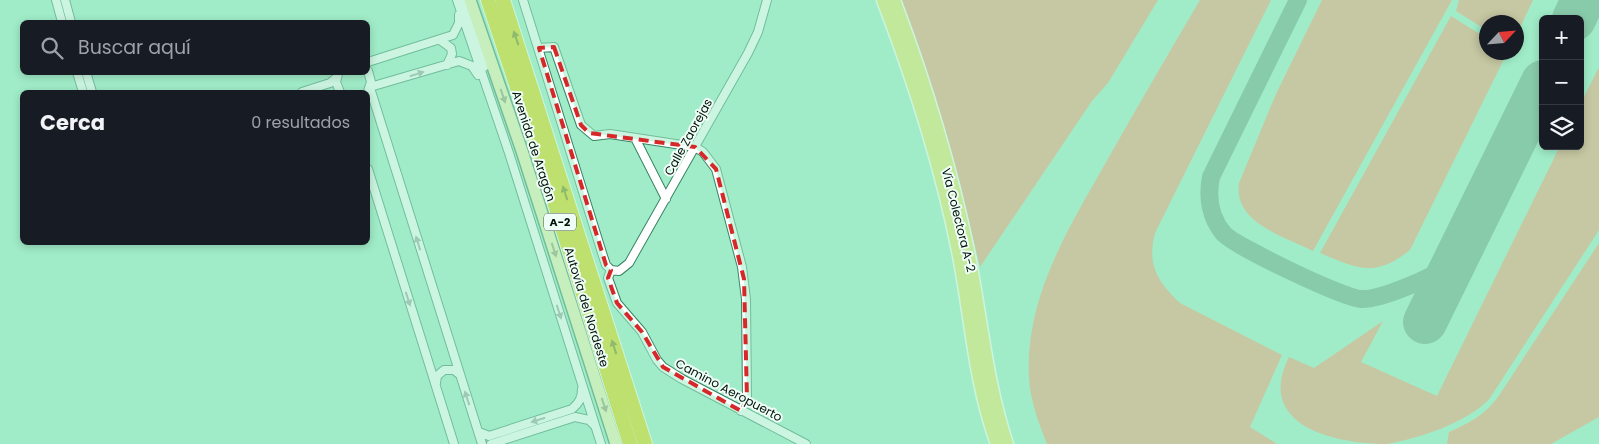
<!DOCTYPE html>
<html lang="es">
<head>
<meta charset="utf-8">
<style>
  :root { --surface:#171b24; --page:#242831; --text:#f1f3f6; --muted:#9ea1a6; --line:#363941 }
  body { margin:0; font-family:Poppins,sans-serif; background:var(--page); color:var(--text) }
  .controls { position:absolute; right:15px; top:15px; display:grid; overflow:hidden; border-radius:8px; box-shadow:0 2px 8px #0003 }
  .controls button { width:45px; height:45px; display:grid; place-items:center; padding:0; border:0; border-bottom:1px solid var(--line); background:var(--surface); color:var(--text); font:25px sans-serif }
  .compass { position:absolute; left:1479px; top:15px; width:45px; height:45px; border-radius:50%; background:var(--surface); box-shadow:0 2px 8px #0003; rotate:64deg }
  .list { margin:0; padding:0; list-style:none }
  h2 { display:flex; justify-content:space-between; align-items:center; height:65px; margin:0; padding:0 20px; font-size:21px }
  h2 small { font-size:16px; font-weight:400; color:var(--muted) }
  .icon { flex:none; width:28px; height:28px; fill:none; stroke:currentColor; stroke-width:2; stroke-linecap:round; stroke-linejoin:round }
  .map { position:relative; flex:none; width:1599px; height:444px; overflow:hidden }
  .search { position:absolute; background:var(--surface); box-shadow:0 2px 8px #0003; left:20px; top:20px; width:350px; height:55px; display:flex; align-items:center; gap:12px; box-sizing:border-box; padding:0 18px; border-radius:8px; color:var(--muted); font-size:19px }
  .panel { position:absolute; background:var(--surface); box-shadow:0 2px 8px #0003; left:20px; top:90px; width:350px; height:155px; border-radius:8px }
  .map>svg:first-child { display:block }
  .green { fill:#f39b75 }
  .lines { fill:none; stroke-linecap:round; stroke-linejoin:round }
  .taxiway { stroke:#6ba388; stroke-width:18 }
  .runway { stroke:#6ba388; stroke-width:44 }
  .street-casing { stroke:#388464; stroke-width:10 }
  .secondary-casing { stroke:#388464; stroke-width:14 }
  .primary-casing { stroke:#fff; stroke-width:15 }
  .highway-casing { stroke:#fff; stroke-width:16 }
  .street { stroke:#fff; stroke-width:8 }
  .secondary { stroke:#f6f1b2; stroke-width:11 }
  .primary { stroke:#ece366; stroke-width:12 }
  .highway { stroke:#e0d000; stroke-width:14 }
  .oneway { fill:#7b7a04 }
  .oneway2 { fill:#999f9c }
  .oneway3 { fill:#94976e }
  .marked { fill:none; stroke:#d62828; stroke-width:4; stroke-dasharray:10 6; stroke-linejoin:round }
  .labels { text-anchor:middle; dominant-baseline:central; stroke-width:4; stroke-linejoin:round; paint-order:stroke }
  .shield { fill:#effef6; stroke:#48574f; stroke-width:1 }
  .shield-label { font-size:11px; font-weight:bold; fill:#001008 }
  .street-label { font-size:12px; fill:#001008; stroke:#effef6 }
</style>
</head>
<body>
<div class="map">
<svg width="1599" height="444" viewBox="0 0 1599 444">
  <rect width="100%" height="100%" fill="#a0ecc8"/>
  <!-- green -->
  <path class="green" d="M900 0H1158L1108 83 1092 101 980 267 954 161Z
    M1200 0H1271L1155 233C1147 265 1157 281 1180 303L1282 355 1250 427 1277 444H1047C1039 424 1030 400 1029 378 1025 298 1067 231 1105 164 1136 109 1168 54 1200 0Z
    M1322 0H1452L1313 251C1284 236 1233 223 1239 183L1276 94Z
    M1459 0H1533L1517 34 1516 22H1486V30L1456 11Z
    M1451 16 1486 38V52L1507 53 1410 250C1375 278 1358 269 1320 253Z
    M1599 67V230L1490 398C1469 422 1418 439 1386 444 1331 444 1255 424 1289 357L1314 368 1383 321 1361 362 1437 396 1560 146H1580V105Z
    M1599 243V417L1551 444H1447L1449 432C1469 423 1485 415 1498 397Z"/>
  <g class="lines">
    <!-- taxiway -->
    <path class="taxiway" d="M1298 0 1211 177C1207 197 1210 218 1224 234 1237 247 1343 298 1361 299 1380 300 1435 277 1449 264 1455 258 1459 249 1464 242"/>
    <!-- runway -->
    <path class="runway" d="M1574 19 1583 0
      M1425 322 1543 82"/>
    <defs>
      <path id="street" d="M56 0 62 22
        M65 0 71 22
        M457 0 509 153 601 444
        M463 0 484 67
        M523 0 603 256 606 265 611 270
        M440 40 451 48 452 54 447 65
        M539 48 554 47 581 125 594 136 610 134 695 147 703 152 716 169 742 267 746 299 747 399 741 411
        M368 62 453 35 459 23V15
        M368 71 371 82 368 91
        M77 72 83 92
        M86 72 92 92
        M338 74 336 82 340 92
        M370 87 459 61 472 66 478 75
        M370 88 482 444
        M302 92 330 83 337 77
        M635 138 666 199
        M368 169 454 444
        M611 270 619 271 629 263 748 53 758 32 767 0
        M611 270 608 278 617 303 642 332 657 360 663 367 682 379 806 444
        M436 383 437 376 444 370H454L459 374
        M479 432 489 436 572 409C579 403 582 398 582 389
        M491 444 575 417 589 420 594 425"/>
      <path id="secondary" d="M470 0 522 151 616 444"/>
      <path id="primary" d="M883 0C914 81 941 166 958 251 971 315 974 382 997 444
        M894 0C924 79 951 169 968 251 981 315 986 381 1007 444"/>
      <path id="highway" d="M488 0 537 147 630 444
        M503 0 645 444"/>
    </defs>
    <!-- street casing -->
    <use href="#street" class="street-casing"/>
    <!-- secondary casing -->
    <use href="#secondary" class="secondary-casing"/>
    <!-- primary casing -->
    <use href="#primary" class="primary-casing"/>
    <!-- highway casing -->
    <use href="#highway" class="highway-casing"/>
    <!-- street -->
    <use href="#street" class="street"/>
    <!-- secondary -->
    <use href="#secondary" class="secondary"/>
    <!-- primary -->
    <use href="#primary" class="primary"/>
    <!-- highway -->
    <use href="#highway" class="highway"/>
  </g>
  <!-- one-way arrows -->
  <defs><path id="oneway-solid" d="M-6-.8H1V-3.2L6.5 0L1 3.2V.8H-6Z" transform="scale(1.25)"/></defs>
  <g class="oneway">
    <use href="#oneway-solid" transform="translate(516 38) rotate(-109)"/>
    <use href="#oneway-solid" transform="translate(565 193) rotate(-108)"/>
    <use href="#oneway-solid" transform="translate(614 347) rotate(-108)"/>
  </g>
  <g class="oneway2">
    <use href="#oneway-solid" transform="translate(417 74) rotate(-17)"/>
    <use href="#oneway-solid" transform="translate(418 243) rotate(-107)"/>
    <use href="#oneway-solid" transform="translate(408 299) rotate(72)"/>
    <use href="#oneway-solid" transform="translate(559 312) rotate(72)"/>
    <use href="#oneway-solid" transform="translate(467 398) rotate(-108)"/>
    <use href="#oneway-solid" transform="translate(538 420) rotate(162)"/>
  </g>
  <g class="oneway3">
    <use href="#oneway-solid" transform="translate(503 96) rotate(71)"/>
    <use href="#oneway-solid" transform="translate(554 250) rotate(72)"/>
    <use href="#oneway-solid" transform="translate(604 405) rotate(72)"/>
  </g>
  <!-- marked area -->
  <path d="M0 0H1599V444H0ZM554 47 581 125 589 133 695 147 716 169 744 279 747 399 741 411 663 367 642 332 617 303 608 278 611 270 606 265 539 48Z" fill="#a0ecc8" fill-opacity=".55" fill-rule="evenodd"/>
  <path class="marked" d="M554 47 581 125 589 133 695 147 716 169 744 279 747 399 741 411 663 367 642 332 617 303 608 278 611 270 606 265 539 48Z"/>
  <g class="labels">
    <!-- shield labels -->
    <rect class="shield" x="544" y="213.5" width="32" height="17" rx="4"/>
    <g class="shield-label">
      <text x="560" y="222">A-2</text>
    </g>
    <!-- street labels -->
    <g class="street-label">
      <text transform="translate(688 137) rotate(-61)">Calle Zaorejas</text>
      <text transform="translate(534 146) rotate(72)">Avenida de Aragón</text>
      <text transform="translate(959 220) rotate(76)">Vía Colectora A-2</text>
      <text transform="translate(587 307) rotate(73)">Autovía del Nordeste</text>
      <text transform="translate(729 390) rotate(28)">Camino Aeropuerto</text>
    </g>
  </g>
</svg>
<div class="controls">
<button>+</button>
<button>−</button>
<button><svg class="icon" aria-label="layers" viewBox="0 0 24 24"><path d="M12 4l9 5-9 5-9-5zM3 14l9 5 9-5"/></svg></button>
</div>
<svg class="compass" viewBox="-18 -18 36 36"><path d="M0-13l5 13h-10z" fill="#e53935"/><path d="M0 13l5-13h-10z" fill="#9ea1a6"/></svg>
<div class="search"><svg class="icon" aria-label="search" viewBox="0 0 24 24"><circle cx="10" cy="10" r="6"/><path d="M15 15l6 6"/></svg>Buscar aquí</div>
<section class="panel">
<h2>Cerca<small>0 resultados</small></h2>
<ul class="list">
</ul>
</section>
</div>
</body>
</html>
